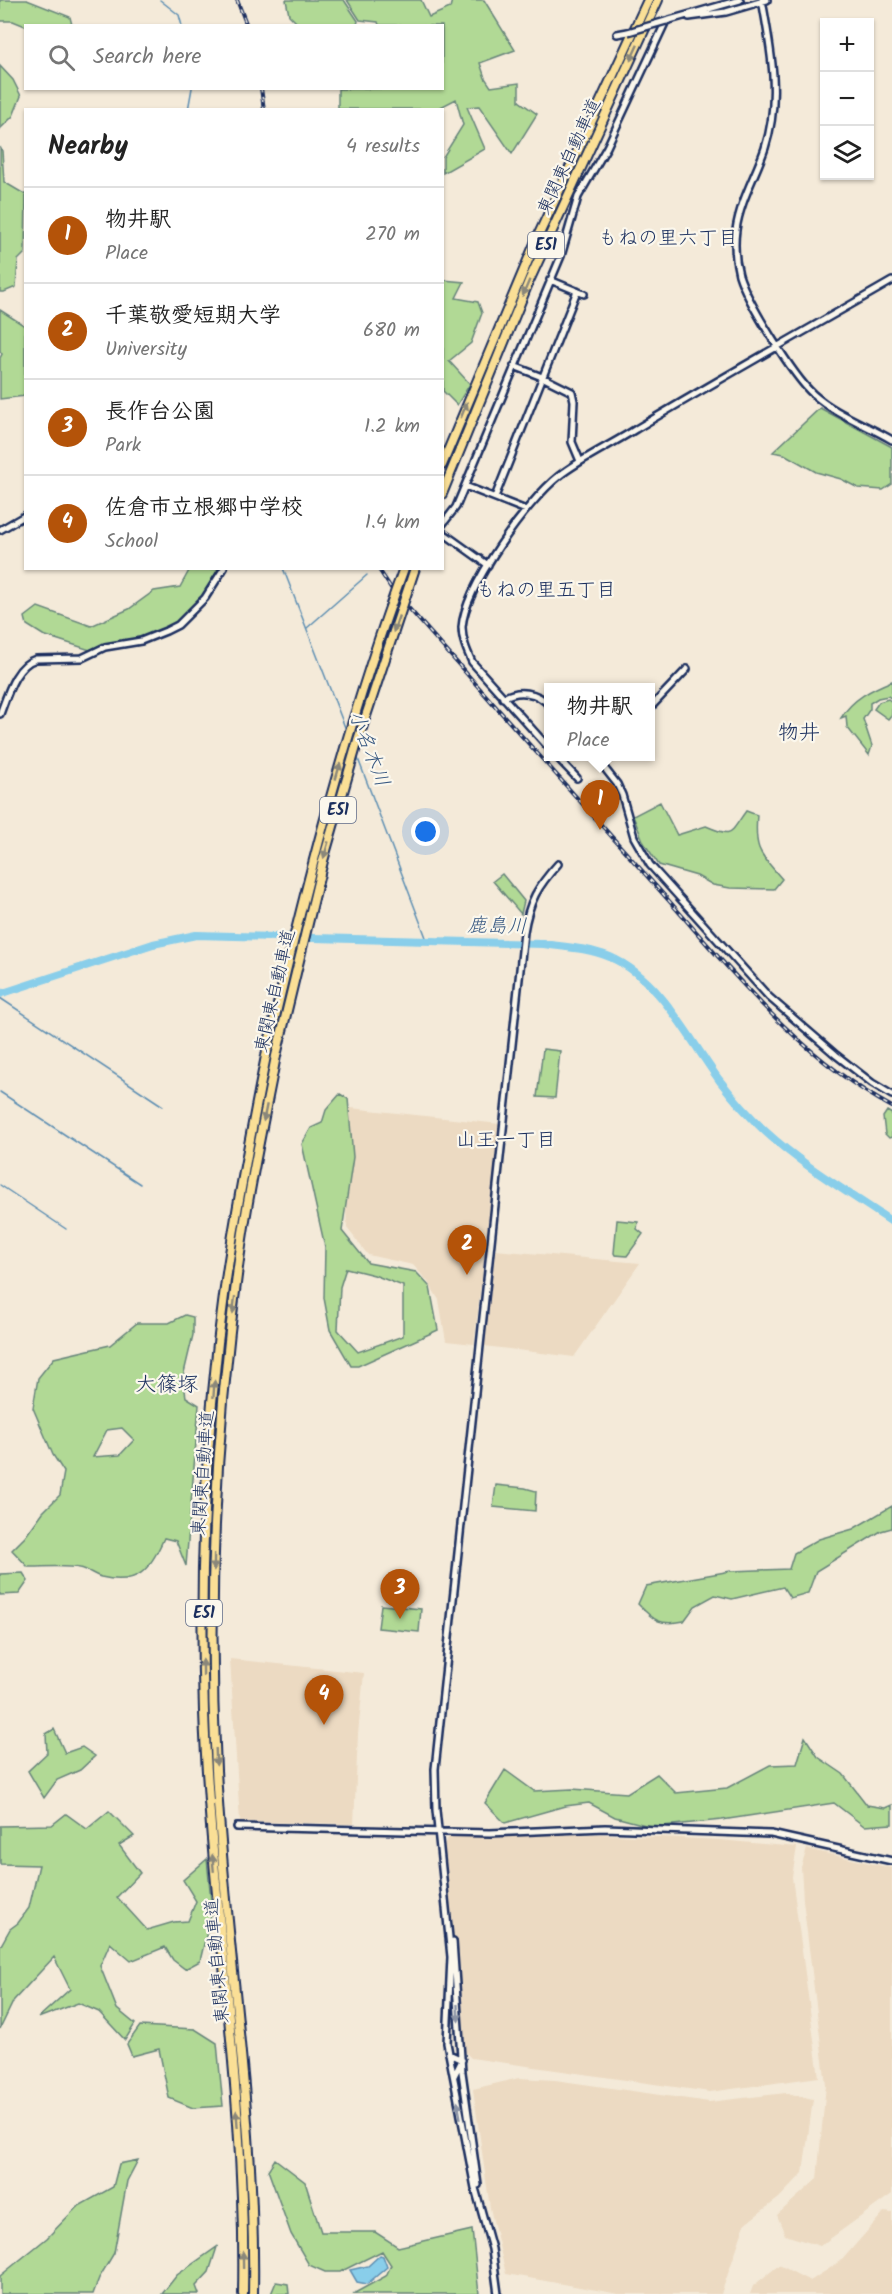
<!DOCTYPE html>
<html lang="en">
<head>
<meta charset="utf-8">
<style>
  :root { --surface:#fff; --page:#f2f2f2; --text:#222; --muted:#767676; --line:#e0e0e0; --accent:#b45309 }
  body { margin:0; font-family:Kalam,"Klee One",sans-serif; background:var(--page); color:var(--text) }
  .controls { position:absolute; right:18px; top:18px; display:grid; overflow:hidden; border-radius:0px; box-shadow:0 2px 4px #0004 }
  .controls button { width:54px; height:54px; display:grid; place-items:center; padding:0; border:0; border-bottom:2px solid var(--line); background:var(--surface); color:var(--text); font:30px sans-serif }
  .you { position:absolute; left:426px; top:832px; width:21px; height:21px; margin:-15px; border:4px solid #fff; border-radius:50%; background:#1a73e8; box-shadow:0 0 0 9px #1a73e833 }
  .badge { display:grid; place-items:center; width:39px; height:39px; border-radius:50%; background:var(--accent); color:#fff; font-size:20px; font-weight:700 }
  .pin { position:absolute; translate:-50% -50px; filter:drop-shadow(0 2px 3px #0008) }
  .pin::after { content:''; position:absolute; top:32px; width:21px; height:18px; background:inherit; clip-path:polygon(0 0,100% 0,50% 100%) }
  .popup { position:absolute; left:544px; top:683px; width:111px; height:78px; box-sizing:border-box; display:grid; place-content:center; border-radius:0px; background:var(--surface); filter:drop-shadow(0 2px 4px #0005); font-size:20px; white-space:nowrap; color:var(--muted) }
  .popup b { font-size:22px; color:var(--text) }
  .popup::after { content:''; position:absolute; left:50%; top:100%; margin-left:-12px; border:12px solid transparent; border-top-color:var(--surface) }
  .list { margin:0; padding:0; list-style:none }
  h2 { display:flex; justify-content:space-between; align-items:center; height:78px; margin:0; padding:0 24px; font-size:26px }
  h2 small { font-size:20px; font-weight:400; color:var(--muted) }
  .list li { display:grid; grid-template-columns:39px 1fr auto; gap:18px; align-items:center; box-sizing:border-box; height:96px; padding:0 24px; border-top:2px solid var(--line) }
  .list b { display:block; font-size:22px; white-space:nowrap }
  .list p { margin:0; font-size:20px; white-space:nowrap; color:var(--muted) }
  .list em { font-size:20px; font-style:normal; color:var(--muted) }
  .icon { flex:none; width:33px; height:33px; fill:none; stroke:currentColor; stroke-width:2; stroke-linecap:round; stroke-linejoin:round }
  .map { position:relative; flex:none; width:892px; height:2294px; overflow:hidden }
  .search { position:absolute; background:var(--surface); box-shadow:0 2px 4px #0004; left:24px; top:24px; width:420px; height:66px; display:flex; align-items:center; gap:15px; box-sizing:border-box; padding:0 21px; border-radius:0px; color:var(--muted); font-size:22px }
  .panel { position:absolute; background:var(--surface); box-shadow:0 2px 4px #0004; left:24px; top:108px; width:420px; height:462px; border-radius:0px }
  .map>svg:first-child { display:block }
  .built { fill:#ecdac2 }
  .green { fill:#b1d995; stroke:#66847a; stroke-width:1.5; fill-rule:evenodd }
  .water { fill:#89ceea; stroke:#5d8eb2; stroke-width:1.5 }
  .lines { fill:none; stroke-linecap:round; stroke-linejoin:round }
  .stream { stroke:#5d8eb2; stroke-width:1.5 }
  .river { stroke:#89ceea; stroke-width:8 }
  .tertiary-casing { stroke:#1b2f5e; stroke-width:10 }
  .motorway-casing { stroke:#1b2f5e; stroke-width:12 }
  .tertiary { stroke:#fbf7ec; stroke-width:5 }
  .motorway { stroke:#fadf96; stroke-width:8 }
  .rail-casing { stroke:#1b2f5e; stroke-width:4 }
  .rail { stroke:#fbf7ec; stroke-width:1.5; stroke-dasharray:4.5; stroke-linecap:butt }
  .tertiary-bridge-casing { stroke:#1b2f5e; stroke-width:10; stroke-linecap:butt }
  .motorway-bridge-casing { stroke:#1b2f5e; stroke-width:12; stroke-linecap:butt }
  .tertiary-bridge { stroke:#fbf7ec; stroke-width:5 }
  .motorway-bridge { stroke:#fadf96; stroke-width:8 }
  .oneway { fill:#8a877a }
  .oneway2 { fill:#8b93a5 }
  .labels { text-anchor:middle; dominant-baseline:central; stroke-width:4.5; stroke-linejoin:round; paint-order:stroke }
  .shield { fill:#fbf7ec; stroke:#5e6b89; stroke-width:1.5 }
  .shield-label { font-size:16px; font-weight:bold; fill:#1b2f5e }
  .street-label { font-size:18px; fill:#1b2f5e; stroke:#fbf7ec }
  .neighbourhood-label { font-size:20px; fill:#1b2f5e; stroke:#fbf7ec }
  .water-label { font-size:20px; font-style:italic; fill:#365781; stroke:#fbf7ec }
  .quarter-label { font-size:21px; fill:#1b2f5e; stroke:#fbf7ec }
</style>
</head>
<body>
<div class="map">
<svg width="892" height="2294" viewBox="0 0 892 2294">
  <rect width="100%" height="100%" fill="#f4ead9"/>
  <filter id="ink" filterUnits="userSpaceOnUse"><feTurbulence type="fractalNoise" baseFrequency=".0167" numOctaves="2"/><feDisplacementMap in="SourceGraphic" scale="12" xChannelSelector="R" yChannelSelector="G"/><feConvolveMatrix kernelMatrix="1 2 1 2 8 2 1 2 1" color-interpolation-filters="sRGB"/></filter>
  <g filter="url(#ink)">
    <!-- built -->
    <path class="built" d="M341 1107 500 1124 474 1344 446 1341 439 1300 428 1282 413 1265 368 1255 347 1228Z
      M495 1250 640 1263 574 1357 484 1346Z
      M230 1659 364 1673 358 1734 354 1824 240 1822Z
      M597 1834 720 1840 797 1847 792 1877 819 2077 710 2092 471 2058 465 2052 444 1844 449 1837Z
      M807 1849 892 1868V2194L820 2246 785 2235 777 2215 817 2179 826 2085 803 1900 801 1867Z
      M519 2078 555 2080 709 2102 786 2093 813 2099 803 2173 779 2198 745 2224 721 2294H619L506 2274 490 2208 473 2089Z
      M884 2212 892 2213V2294H750L753 2286 779 2265 810 2281 841 2261Z"/>
    <!-- green -->
    <path class="green" d="M0 0H27L70 17 72 25 25 26 13 21H0Z
      M286 0H344L358 21 357 25H299L289 15Z
      M347 0H421L429 17 450 8 452 0H484L515 50 480 63 485 78 491 87 519 83V101L537 114 512 154 479 106 467 107 485 149 443 173V157L463 125 456 99 437 109H338V89L442 88V26L379 25 378 22 360 20Z
      M0 66 13 80 21 96 13 116 0 129Z
      M0 147 2 151 4 182 26 195 25 253 18 260 16 287 4 292H0Z
      M443 280 464 282 456 298 478 302 482 313 471 343 449 361 470 384 457 405 443 391Z
      M0 310 25 326V396L0 399V358L2 354 0 351Z
      M820 408 892 447V484L883 490 858 488 841 479 816 472 784 454 773 452Z
      M190 569H222L200 601 175 625 147 637 113 642 90 650 43 635 27 625 25 617 38 607 91 626 129 609 154 591 180 587Z
      M892 681V699L888 696 878 698 870 703V709L863 719 872 746 869 755 847 727 846 716 841 718C852 699 872 689 892 681Z
      M888 699 892 702V714L888 719 874 709 879 702Z
      M660 802 677 835 706 826C734 838 729 834 746 811L757 815C754 851 760 853 782 879L774 889 730 888 713 885 697 876 659 865 644 843 633 816Z
      M502 874 524 901 521 914 493 881Z
      M543 1049 560 1051 555 1098 537 1097Z
      M340 1094 348 1099 353 1157 342 1231 368 1263 416 1272 430 1287 438 1330 358 1366H351L330 1330 324 1298 325 1247 302 1144 311 1128 322 1123 326 1110ZM346 1268 374 1275 403 1286V1336L358 1352 338 1330 340 1287Z
      M887 1111 892 1114V1137L889 1138 885 1134 883 1117Z
      M617 1220 638 1222 637 1229 643 1234 627 1256 615 1255 614 1253Z
      M185 1315 193 1317V1335L183 1377 186 1397 199 1405 186 1566 176 1541 164 1538C150 1570 138 1586 101 1577 94 1575 87 1569 80 1568 64 1565 44 1567 28 1567L12 1550 25 1537 43 1512 60 1495 64 1472 53 1455 33 1408 38 1378 54 1358 110 1345 137 1323H169ZM122 1428 134 1440 120 1455 93 1457 107 1430Z
      M496 1485 525 1488 536 1491 535 1511 493 1507Z
      M892 1506V1528L881 1531 816 1571 808 1593 790 1598 783 1587 732 1599 715 1595 695 1606 684 1621C660 1626 654 1621 638 1604L646 1586 731 1571 789 1569 794 1553 819 1539 853 1529Z
      M23 1573 28 1581 19 1594 0 1595V1574Z
      M381 1605 421 1609 419 1632 378 1628Z
      M54 1729 65 1753 82 1747 95 1756 80 1770 57 1780 44 1798 28 1771 47 1753 46 1734Z
      M805 1737 818 1757 843 1774 867 1805 885 1808 892 1805V1824L864 1826 834 1803 722 1820 653 1827 615 1817 589 1803 565 1806 505 1823 485 1803 505 1770 534 1791 572 1789 627 1793 657 1774 676 1793 727 1788 770 1765 797 1764Z
      M109 1811 134 1836 119 1845 140 1873 117 1897 147 1930 174 1922 188 1921 196 1901 183 1880 207 1859 212 1911 200 1961 185 1969 173 1960 165 1947 131 1961 110 1943 100 1966 117 2009 135 2024 125 2040 99 2012 78 2003 38 2018 70 1989 54 1957 14 2000 0 2029V1947L10 1929 18 1923 29 1908 39 1865 0 1864V1826L52 1825 66 1814 87 1829Z
      M140 2026 195 2029 217 2043 223 2106 193 2108 169 2098 159 2049 132 2056 127 2044Z
      M275 2159 305 2182 321 2232H375L398 2247 472 2230 479 2294H353L386 2276 391 2265 382 2251 340 2272H325L309 2265 291 2234 268 2170Z
      M138 2160 127 2181 114 2253 99 2278 93 2294H0V2276L47 2238 77 2207 113 2187 119 2164Z
      M217 2247 209 2272 196 2286 199 2294H162L177 2275Z
      M276 2282 288 2284 289 2294H271Z"/>
    <!-- water -->
    <path class="water" d="M380 2255 383 2256 387 2267 367 2284 357 2282 350 2270 368 2266Z"/>
    <g class="lines">
      <!-- stream -->
      <path class="stream" d="M160 0 179 15 182 26
        M188 110 192 88
        M283 568 346 730
        M307 628 367 575
        M357 756 427 940
        M0 998 163 1106
        M0 1092 140 1184
        M0 1185 66 1229"/>
      <!-- river -->
      <path class="river" d="M0 994 153 944 196 935 543 944C565 947 588 948 610 957 661 979 688 1038 720 1081 734 1099 750 1117 766 1132 804 1167 850 1193 892 1222"/>
      <defs>
        <path id="tertiary" d="M762 0C771 50 781 98 765 148 756 175 740 201 736 230 734 245 735 260 739 275 747 301 793 376 813 394 835 414 867 425 892 440
          M689 17 726 12 767 0
          M617 34 628 32
          M550 280 584 294
          M514 366 542 377 572 392 574 401 572 442 580 461
          M465 486 526 510
          M495 497 577 291
          M442 525 456 507 561 256 578 197 607 147 666 21 740 0
          M0 530 26 515
          M442 532 488 565
          M503 698C519 689 537 692 549 705
          M651 707 687 669
          M0 714C7 696 15 665 36 659L82 658 105 647 141 641 166 631 178 625 205 598 224 568
          M549 748 472 662C467 651 462 640 462 627 465 587 527 501 559 476 582 458 611 445 636 429 721 378 807 330 892 281
          M556 756 577 778
          M595 756 617 784 622 795 634 837 650 865 769 997 836 1055 872 1083 892 1095
          M237 1827 490 1833 605 1828 771 1834 892 1861
          M453 1941 462 2072 478 2185
          M449 2054 462 2060 454 2076
          M498 2294 492 2249 475 2188 447 2043 451 1957 436 1810 435 1769 524 932C529 901 538 886 558 864"/>
        <path id="motorway" d="M442 465 539 234 648 0
          M442 494 529 281 658 0
          M243 2294C247 2099 211 1906 204 1712 199 1568 206 1422 226 1280 237 1203 252 1127 267 1051
          M253 2294C256 2118 225 1945 216 1770 207 1596 216 1419 241 1246 250 1182 264 1119 276 1056"/>
      </defs>
      <!-- tertiary casing -->
      <use href="#tertiary" class="tertiary-casing"/>
      <!-- motorway casing -->
      <use href="#motorway" class="motorway-casing"/>
      <!-- tertiary -->
      <use href="#tertiary" class="tertiary"/>
      <!-- motorway -->
      <use href="#motorway" class="motorway"/>
      <defs>
        <path id="rail" d="M237 0 247 26
          M261 88 264 110
          M378 568 391 588C478 687 566 786 654 884 727 965 794 1054 892 1107"/>
      </defs>
      <!-- rail casing -->
      <use href="#rail" class="rail-casing"/>
      <!-- rail -->
      <use href="#rail" class="rail"/>
      <defs>
        <path id="tertiary-bridge" d="M628 32 666 21"/>
        <path id="motorway-bridge" d="M267 1051C305 888 346 726 404 568
          M276 1056 323 861 358 740 415 568"/>
      </defs>
      <!-- tertiary-bridge casing -->
      <use href="#tertiary-bridge" class="tertiary-bridge-casing"/>
      <!-- motorway-bridge casing -->
      <use href="#motorway-bridge" class="motorway-bridge-casing"/>
      <!-- tertiary-bridge -->
      <use href="#tertiary-bridge" class="tertiary-bridge"/>
      <!-- motorway-bridge -->
      <use href="#motorway-bridge" class="motorway-bridge"/>
    </g>
    <!-- one-way arrows -->
    <defs><path id="oneway-solid" d="M-6-.8H1V-3.2L6.5 0L1 3.2V.8H-6Z" transform="scale(1.5)"/></defs>
    <g class="oneway">
      <use href="#oneway-solid" transform="translate(634 53) rotate(115)"/>
      <use href="#oneway-solid" transform="translate(526 288) rotate(113)"/>
      <use href="#oneway-solid" transform="translate(464 410) rotate(-68)"/>
      <use href="#oneway-solid" transform="translate(396 624) rotate(109)"/>
      <use href="#oneway-solid" transform="translate(338 771) rotate(-74)"/>
      <use href="#oneway-solid" transform="translate(326 850) rotate(106)"/>
      <use href="#oneway-solid" transform="translate(265 1113) rotate(101)"/>
      <use href="#oneway-solid" transform="translate(234 1305) rotate(97)"/>
      <use href="#oneway-solid" transform="translate(214 1389) rotate(-86)"/>
      <use href="#oneway-solid" transform="translate(214 1562) rotate(91)"/>
      <use href="#oneway-solid" transform="translate(203 1668) rotate(-91)"/>
      <use href="#oneway-solid" transform="translate(216 1757) rotate(88)"/>
      <use href="#oneway-solid" transform="translate(213 1863) rotate(-95)"/>
      <use href="#oneway-solid" transform="translate(237 2119) rotate(-94)"/>
      <use href="#oneway-solid" transform="translate(243 2260) rotate(-91)"/>
    </g>
    <g class="oneway2">
      <use href="#oneway-solid" transform="translate(458 2013) rotate(86)"/>
      <use href="#oneway-solid" transform="translate(459 2110) rotate(-100)"/>
    </g>
  </g>
  <g class="labels">
    <!-- shield labels -->
    <g class="shield">
      <rect x="528" y="232" width="36" height="26" rx="4.5"/>
      <rect x="320" y="797" width="36" height="26" rx="4.5"/>
      <rect x="186" y="1600" width="36" height="26" rx="4.5"/>
    </g>
    <g class="shield-label">
      <text x="546" y="245">E51</text>
      <text x="338" y="810">E51</text>
      <text x="204" y="1613">E51</text>
    </g>
    <!-- street labels -->
    <g class="street-label">
      <text transform="translate(570 157) rotate(-65)">東関東自動車道</text>
      <text transform="translate(276 991) rotate(-77)">東関東自動車道</text>
      <text transform="translate(204 1473) rotate(-86)">東関東自動車道</text>
      <text transform="translate(218 1961) rotate(-95)">東関東自動車道</text>
    </g>
    <!-- neighbourhood labels -->
    <g class="neighbourhood-label">
      <text x="668" y="239">もねの里六丁目</text>
      <text x="546" y="591">もねの里五丁目</text>
      <text x="506" y="1141">山王一丁目</text>
    </g>
    <!-- water labels -->
    <g class="water-label">
      <text transform="translate(368 749) rotate(69)">小名木川</text>
      <text transform="translate(497 927) rotate(1)">鹿島川</text>
    </g>
    <!-- quarter labels -->
    <g class="quarter-label">
      <text x="799" y="733">物井</text>
      <text x="167" y="1385">大篠塚</text>
    </g>
  </g>
</svg>
<div class="controls">
<button>+</button>
<button>−</button>
<button><svg class="icon" aria-label="layers" viewBox="0 0 24 24"><path d="M12 4l9 5-9 5-9-5zM3 14l9 5 9-5"/></svg></button>
</div>
<div class="you"></div>
<div class="pin badge" style="left:600px;top:830px">1</div>
<div class="popup"><b>物井駅</b>Place</div>
<div class="pin badge" style="left:467px;top:1275px">2</div>
<div class="pin badge" style="left:400px;top:1619px">3</div>
<div class="pin badge" style="left:324px;top:1725px">4</div>
<div class="search"><svg class="icon" aria-label="search" viewBox="0 0 24 24"><circle cx="10" cy="10" r="6"/><path d="M15 15l6 6"/></svg>Search here</div>
<section class="panel">
<h2>Nearby<small>4 results</small></h2>
<ul class="list">
<li><span class="badge">1</span><div><b>物井駅</b><p>Place</p></div><em>270 m</em></li>
<li><span class="badge">2</span><div><b>千葉敬愛短期大学</b><p>University</p></div><em>680 m</em></li>
<li><span class="badge">3</span><div><b>長作台公園</b><p>Park</p></div><em>1.2 km</em></li>
<li><span class="badge">4</span><div><b>佐倉市立根郷中学校</b><p>School</p></div><em>1.4 km</em></li>
</ul>
</section>
</div>
</body>
</html>
